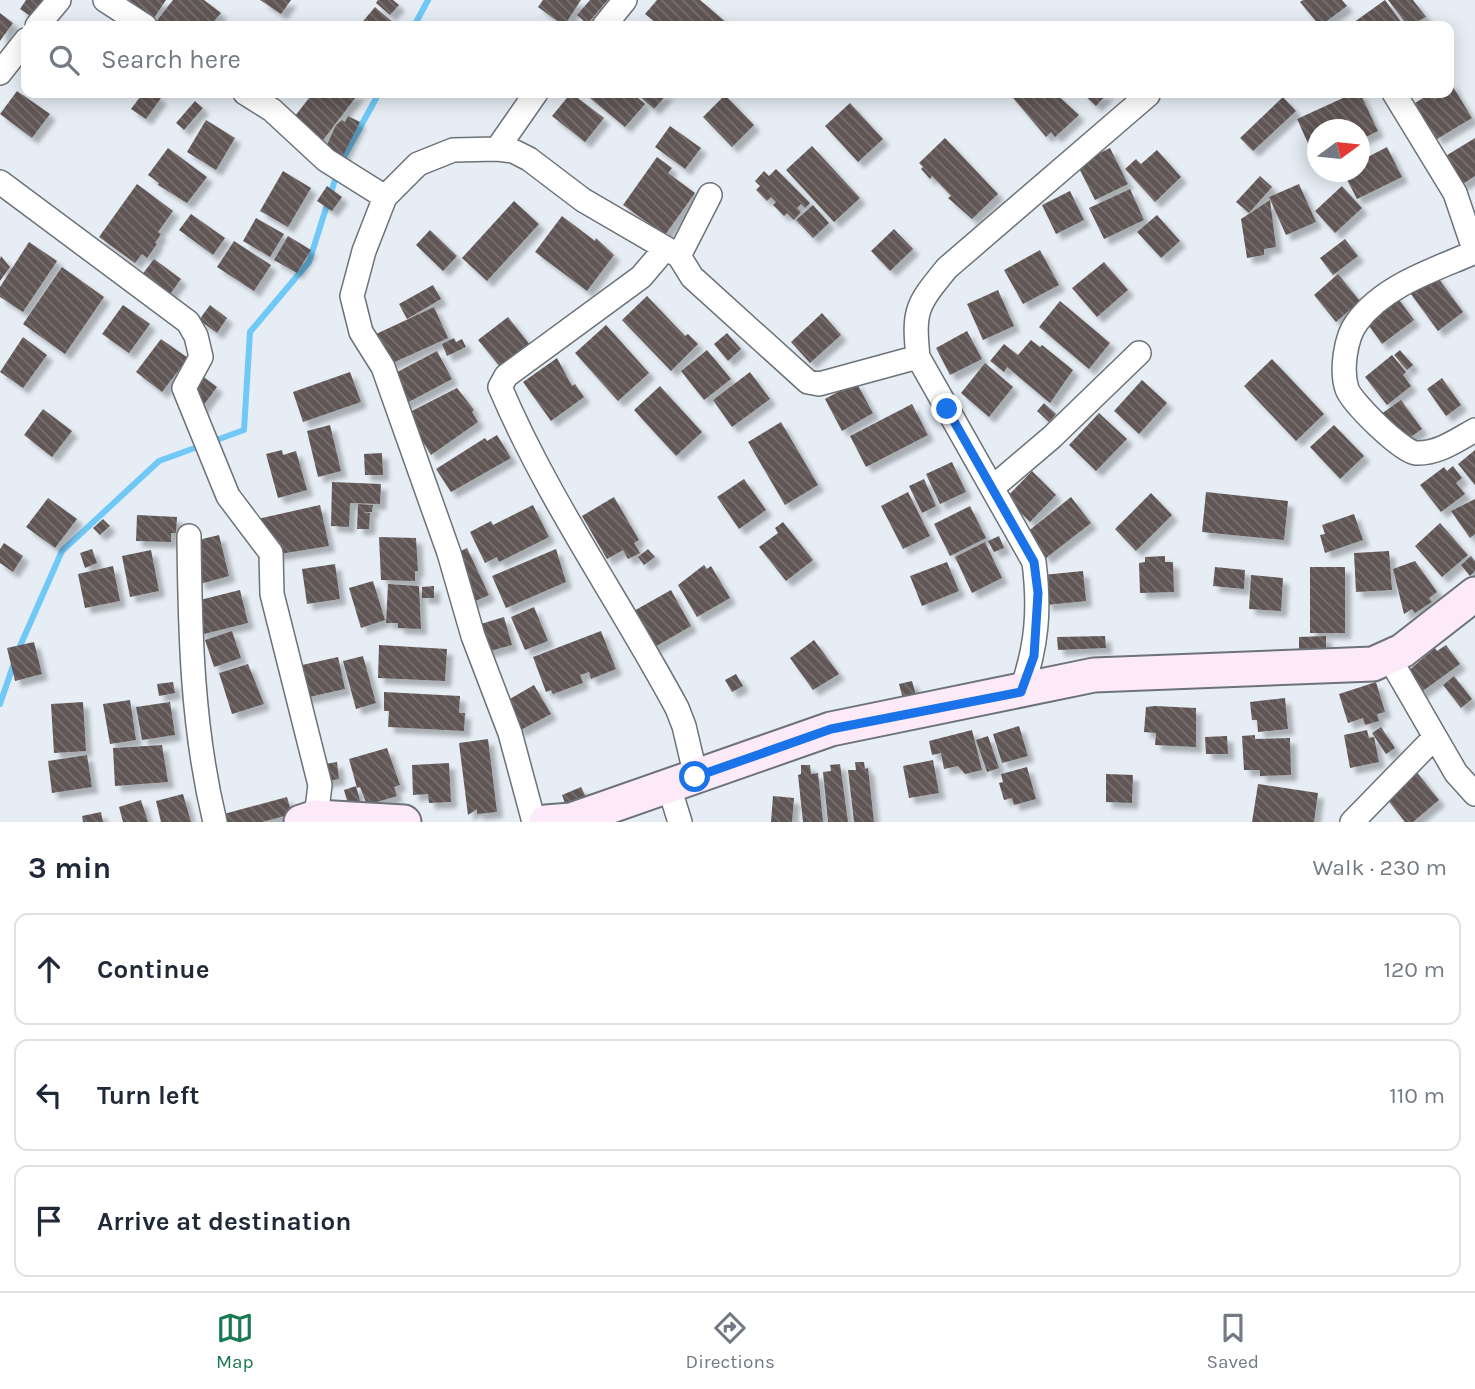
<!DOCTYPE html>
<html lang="en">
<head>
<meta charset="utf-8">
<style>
  :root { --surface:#fff; --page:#f2f2f3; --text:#1f2937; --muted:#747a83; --line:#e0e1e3; --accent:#187a52 }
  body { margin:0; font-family:Karla,sans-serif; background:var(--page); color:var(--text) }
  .compass { position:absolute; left:1307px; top:119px; width:63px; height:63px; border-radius:50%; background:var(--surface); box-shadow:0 4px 18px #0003; rotate:75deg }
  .stop { position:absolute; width:21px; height:21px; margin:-16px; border:5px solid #1a73e8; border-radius:50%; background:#fff }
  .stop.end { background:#1a73e8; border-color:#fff; box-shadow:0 2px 7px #0008 }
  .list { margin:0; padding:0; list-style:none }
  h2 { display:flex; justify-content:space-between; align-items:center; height:91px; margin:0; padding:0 28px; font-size:30px }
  h2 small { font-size:23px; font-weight:400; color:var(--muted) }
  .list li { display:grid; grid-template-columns:46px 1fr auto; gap:21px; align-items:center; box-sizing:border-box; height:112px; margin:0 14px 14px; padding:0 14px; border:2px solid var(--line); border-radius:14px }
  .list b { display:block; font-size:26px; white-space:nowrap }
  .list em { font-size:23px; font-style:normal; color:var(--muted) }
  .icon { flex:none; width:38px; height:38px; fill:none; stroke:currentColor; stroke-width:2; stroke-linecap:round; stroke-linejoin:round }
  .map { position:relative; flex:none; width:1475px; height:822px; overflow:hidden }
  .search { position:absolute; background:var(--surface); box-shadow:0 4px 18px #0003; left:21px; right:21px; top:21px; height:77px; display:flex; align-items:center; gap:18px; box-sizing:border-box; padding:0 24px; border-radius:14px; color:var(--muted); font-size:26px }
  .sheet { height:469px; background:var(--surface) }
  nav { display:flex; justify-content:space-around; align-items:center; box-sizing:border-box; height:98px; border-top:2px solid var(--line); background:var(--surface); font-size:19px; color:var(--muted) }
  nav a { display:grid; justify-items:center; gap:4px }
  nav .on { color:var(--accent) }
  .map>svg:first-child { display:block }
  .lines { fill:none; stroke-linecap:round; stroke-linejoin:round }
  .stream { stroke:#70c8f7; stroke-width:6 }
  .building { fill:url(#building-back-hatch); filter:url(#shadow) }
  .street-casing { stroke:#6c7278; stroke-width:26 }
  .secondary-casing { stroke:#6c7278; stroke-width:37 }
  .street { stroke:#fff; stroke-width:23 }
  .secondary { stroke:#fdeaf9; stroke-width:33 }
  .route { stroke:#1a73e8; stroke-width:9 }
</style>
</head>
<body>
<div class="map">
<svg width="1475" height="822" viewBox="0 0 1475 822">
  <defs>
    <pattern id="building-back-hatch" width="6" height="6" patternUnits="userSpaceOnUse" patternTransform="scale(1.75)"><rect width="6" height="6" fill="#615756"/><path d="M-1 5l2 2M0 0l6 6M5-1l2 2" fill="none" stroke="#787070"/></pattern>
    <filter id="shadow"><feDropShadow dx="6" dy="6" stdDeviation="2" flood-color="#0004"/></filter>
  </defs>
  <rect width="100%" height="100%" fill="#e6edf4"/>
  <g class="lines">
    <!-- stream -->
    <path class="stream" d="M414 26 428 0
      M17 653 62 551 159 461 244 430 250 332 309 262 340 164 379 93
      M0 704 14 663"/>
  </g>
  <!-- building -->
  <path class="building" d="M26 0H46L33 18 20 9Z
    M129 0H166L154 18Z
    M173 0H204L221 13 210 26H159L155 23Z
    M260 0H291L281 14Z
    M378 0H393L399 5 390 15 376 3Z
    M543 0H581L564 26 538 7Z
    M590 0H608L587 24 577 15Z
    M657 0H700L727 23 724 26H660L645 14Z
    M1303 0H1342L1347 6 1320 26 1300 2Z
    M1385 0 1404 26H1351L1350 25Z
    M1388 0H1413L1426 17 1408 26Z
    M375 7 397 26H359Z
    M0 13 13 23 0 41Z
    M1449 80 1472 118 1437 139 1432 131 1424 137 1413 118 1421 113 1415 103 1431 93 1435 99 1439 96 1437 93H1449Z
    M17 91 50 114 32 138 0 114Z
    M143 93H154L161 98 146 119 131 109Z
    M313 93H359L320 144 291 121Z
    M571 93 604 118 585 142 552 116Z
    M584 93H632L645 104 625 127Z
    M636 93H668L654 109Z
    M1009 93H1055L1079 115 1055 137 1051 132 1046 137Z
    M1082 93H1108L1096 106Z
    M1354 93H1360L1378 131 1360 140V130H1317V163L1297 119Z
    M725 95 754 125 732 147 703 117Z
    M1283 97 1296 111 1253 151 1240 138Z
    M195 101 203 108 184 130 176 123Z
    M850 103 883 139 858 162 825 126Z
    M348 116 360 122 342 158 325 149 336 125 342 120 345 122Z
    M206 120 235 138 216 170 187 152Z
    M670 126 701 148 685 169 655 147Z
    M945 138 998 194 972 219 948 198 951 196 932 176 930 179 921 169 923 167 919 163Z
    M1475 138V176L1461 185 1444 157Z
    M812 146 860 198 834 222 786 170Z
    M1387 147 1402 177 1357 199 1343 172H1360V161Z
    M168 148 207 177 187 203 158 185 159 183 148 175Z
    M1110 148 1128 184 1095 200 1077 164Z
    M1157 150 1181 177 1155 202 1125 169 1136 159 1141 164Z
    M657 157 672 168 668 173 695 193 665 235 623 205Z
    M776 169 810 203 805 208 801 204 797 208 801 212 794 220 787 213 784 216 773 205 776 202 771 197 767 201 756 190 760 186 755 181 764 171 769 176Z
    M283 171 311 188 288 227 260 211Z
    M1260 176 1272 187 1249 213 1236 202Z
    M137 184 173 211 158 232 161 234 155 243 157 244 147 258 142 254 135 263 99 237Z
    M1299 184 1316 222 1286 235 1269 197Z
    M327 186 342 197 332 211 317 201Z
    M1342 186 1362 208 1335 233 1315 211Z
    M1130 189 1144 220 1104 239 1089 208Z
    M1070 191 1084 220 1056 234 1042 205Z
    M1270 200 1276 247 1264 249V255L1247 258 1241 219Z
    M514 201 539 224 487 281 462 258Z
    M813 205 829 223 813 238 796 220Z
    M191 214 225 238 213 255 179 230Z
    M1157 215 1180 241 1161 258 1137 232Z
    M562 216 595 241 596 238 614 255 587 291 535 252Z
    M256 218 284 234 270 257 243 241Z
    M894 229 913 249 890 271 871 251Z
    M430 230 457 256 443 271 416 245Z
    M288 236 311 250 297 273 274 260Z
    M1345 239 1358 256 1333 275 1320 258Z
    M234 241 271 265 254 291 217 267Z
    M29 242 57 261 23 312 0 297V287Z
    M1040 250 1059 285 1023 304 1004 270Z
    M1 256 10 267 0 281V259Z
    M154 259 181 279 168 297 141 276Z
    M1104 262 1128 290 1097 317 1072 288Z
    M62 267 104 297 65 354 23 324Z
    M1433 271 1463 312 1438 331 1408 290Z
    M1338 274 1360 301 1336 322 1314 295Z
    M433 285 441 299 407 319 399 304Z
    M998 290 1014 326 983 340 967 304Z
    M1394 293 1414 320 1382 344 1362 316Z
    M647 296 685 336 688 334 698 344 671 371 622 320Z
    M1060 301 1110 343 1089 369 1039 327Z
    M123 305 150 324 129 353 102 334Z
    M210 305 227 318 217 333 199 320Z
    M434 307 448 338 388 365 374 335Z
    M822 313 841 335 810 363 791 342Z
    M508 317 530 345 501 368 478 340Z
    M606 325 649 373 618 401 575 353Z
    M967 331 982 359 950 375 936 348Z
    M727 333 741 349 728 361 714 344Z
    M23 337 47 355 23 388 0 372Z
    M454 338 456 342 462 339 466 347 447 356 442 344Z
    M161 339 188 358 162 392 136 372Z
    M1031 340 1040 347 1042 345 1073 370 1050 403 1007 367 1004 372 990 361 1004 344 1018 355Z
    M707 350 731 379 704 400 681 371Z
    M1400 350 1413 365 1407 370 1394 355Z
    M437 351 452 379 401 406 386 378Z
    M1392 355 1406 372 1403 375 1411 386 1387 405 1365 377Z
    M557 358 572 386 575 384 584 397 551 421 523 382Z
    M1272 359 1324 414 1296 441 1244 386Z
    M985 363 1013 387 989 417 961 393Z
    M190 367 217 387 200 410Z
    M350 372 361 402 303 422 293 392Z
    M750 372 770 399 732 427 713 400Z
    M1442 378 1461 405 1446 416 1427 389Z
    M1142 380 1167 403 1139 434 1114 411Z
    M856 382 873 413 842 431 825 399Z
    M660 386 702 432 676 456 634 410Z
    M457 388 474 410 472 412 478 422 431 455 406 414Z
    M1401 400 1422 429 1395 448 1374 419Z
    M1044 403 1056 414 1049 422 1037 411Z
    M912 404 928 435 866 467 850 436Z
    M43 409 72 431 52 457 24 435Z
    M1099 413 1127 439 1096 471 1069 445Z
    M781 422 818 485 785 505 748 442Z
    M330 425 341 471 318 477 307 431Z
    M1334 425 1364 456 1340 479 1310 447Z
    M497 435 511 458 451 492 436 469 485 438 487 441Z
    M282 450 283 455 296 451 307 490 278 498 266 454Z
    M1475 450V485L1458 464Z
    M382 453 383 475H365L364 454Z
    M952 462 966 492 940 504 926 474Z
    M1453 466 1462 478 1456 483 1465 494 1441 512 1420 485 1444 467 1447 471Z
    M1032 471 1056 495 1030 522 1006 498Z
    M744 479 766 510 739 529 717 497Z
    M924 479 936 506 922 513 909 486Z
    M332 482 381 484 380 504 350 503 349 527 331 526Z
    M908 492 930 536 903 549 881 506Z
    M1206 492 1288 501 1284 540 1202 532Z
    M1151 493 1172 515 1136 551 1115 529Z
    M614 497 639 540 634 543 640 553 628 559 623 550 607 559 582 516Z
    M1071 497 1091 523 1046 558 1026 533Z
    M48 498 77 519 55 548 26 527Z
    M1475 499V534L1470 538 1451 511Z
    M358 504 373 505 372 512H363L370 513 369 529H357Z
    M320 505 329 546 261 557 253 520Z
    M533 505 549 537 499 562 497 557 485 563 470 532 491 521 493 525Z
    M970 506 986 538 950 556 934 524Z
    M1354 514 1363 540 1325 553 1320 535 1325 534 1322 525Z
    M137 515 177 517 176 533H171V542L136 541Z
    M103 519 110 526 100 535 93 528Z
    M783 522 813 560 786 581 759 547 778 533 775 528Z
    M1440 523 1468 555 1442 577 1415 546Z
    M219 535 229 576 200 584 190 542Z
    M999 536 1004 548 994 552 988 541Z
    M379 537 416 538 418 571H415V581L381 580Z
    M985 542 1002 578 972 593 955 557Z
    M4 543 23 556 13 572 0 563V549Z
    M467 548 489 595 462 607 440 561Z
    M92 549 97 563 85 568 80 553Z
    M556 549 566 582 506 608 492 576Z
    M648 549 655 557 644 565 638 557Z
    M151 550 159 591 130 597 122 556Z
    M1389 551 1392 590 1356 592 1354 553Z
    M1165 556V562H1173L1174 592 1140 593 1139 563 1145 562V557Z
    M1471 556 1475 561V571L1470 576 1461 565Z
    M1415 561 1437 592 1429 598 1432 602 1415 613 1412 609 1404 614 1393 569Z
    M947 562 959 591 922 606 910 576Z
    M335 564 340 599 307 604 302 569Z
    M704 565 707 569 711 566 730 598 697 617 678 585Z
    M113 566 120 601 85 608 78 574Z
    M1215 567 1245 570 1244 589 1213 586Z
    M1310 567H1345V633H1310Z
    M1083 571 1086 601 1046 605 1043 575Z
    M1251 575 1283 578 1281 611 1249 609Z
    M373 581 385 620 361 628 349 588Z
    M388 584 419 586 421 629 398 628V623H386Z
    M434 586V598H422V587Z
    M240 590 248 623 200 635 192 602Z
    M671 590 691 626 653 648 632 612Z
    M534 607 548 641 525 650 511 617Z
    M504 617 512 645 479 654 471 627Z
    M232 631 241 658 214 667 205 640Z
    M601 631 616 669 591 679 589 672 580 675 583 683 553 694 551 690 546 692 533 657Z
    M1105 636 1106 648 1058 650 1057 637Z
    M1326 636V648L1299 649V637Z
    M814 640 839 674 813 690 790 658Z
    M34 642 42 674 15 681 7 648Z
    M379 645 447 649 445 681 378 678Z
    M1446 645 1460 664 1416 696 1402 676 1435 648 1437 651Z
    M363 656 376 703 356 709 343 661Z
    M338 657 345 689 300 699 293 667Z
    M248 664 264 704 232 714 219 673Z
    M736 674 743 686 732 692 725 680Z
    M1454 676 1472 699 1461 708 1443 685Z
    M912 681 916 695 903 699 899 684Z
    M173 682 175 693 159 696 157 684Z
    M1376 682 1385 712 1377 714 1379 721 1365 725 1363 718 1348 723 1339 694Z
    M534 685 551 714 519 731 503 703Z
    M384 692 460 696 459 713H465L464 731 388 727 389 711H384Z
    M1285 698 1288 729 1258 732 1257 720H1252L1250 702Z
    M130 700 136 740 110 744 103 704Z
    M83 702 86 751 54 753 51 704Z
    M170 702 175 735 142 740 136 707Z
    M1155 706 1196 708V747L1155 745 1156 733 1144 732 1146 707Z
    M1019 726 1028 756 1002 763 993 734Z
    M1381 727 1395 748 1386 754 1372 733Z
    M972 730 982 770 965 774 958 766 944 769 941 753 932 755 929 741Z
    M1367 730 1369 738 1374 737 1379 762 1350 768 1344 735Z
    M1255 735V739L1290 738 1291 775 1260 776V770H1244L1242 736Z
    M988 736 999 768 987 772 976 740Z
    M1227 736 1228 754H1206L1205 737Z
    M488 739 497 812 477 814V809L468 815 459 743Z
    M162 745 168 782 115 786 113 748Z
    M387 748 400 785 394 787 397 796 367 805 360 787 357 788 349 759Z
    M87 755 92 787 52 793 48 761Z
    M933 760 939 793 909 798 903 766Z
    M337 762 339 779 321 782 319 765Z
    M855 762H864L865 769 868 768 874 822H854L848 770H856Z
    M449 763 451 802 429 803 428 794 413 795 412 765Z
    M840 764 848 822H828L823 772 831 771 830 765Z
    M801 765H810L811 774 818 773 823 822H803L798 775 801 774Z
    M1027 767 1036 799 1014 805 1012 798 1004 800 999 783 1003 782 1001 774Z
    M1415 770 1439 800 1413 822H1405L1384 795Z
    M1106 774 1133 775 1132 803 1106 802Z
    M1258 784 1318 793 1314 822H1252Z
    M356 786 362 808 350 811 344 790Z
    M581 787 586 797 566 806 562 795Z
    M183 794 191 822H161L156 801Z
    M773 796 794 798 792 822H771Z
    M287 797 292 814 262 822H210L209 818Z
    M141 800 148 822H123L119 807Z
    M101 812 103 822H83L82 816Z"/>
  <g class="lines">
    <defs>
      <path id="street" d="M105 0 145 26
        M37 26 59 0
        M604 26 625 0
        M0 73 26 40
        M245 93 272 110 326 160 385 197
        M1394 93 1455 193 1475 252
        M497 149 536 93
        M0 182 188 322 196 336 201 357 184 388 228 496 271 553 272 594 320 785 316 817
        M664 250 641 277 506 376 500 387C548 500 619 600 677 708L684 726 696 777
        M1475 252C1434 270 1384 285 1357 322 1345 338 1341 371 1347 389 1352 403 1402 452 1416 453 1438 454 1457 440 1475 430
        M679 256 710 195
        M992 488 1052 437 1139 353
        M189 536C190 633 192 727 215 822
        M1390 659 1456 773 1475 794
        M1021 692C1037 646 1040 610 1034 562L918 357C913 309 917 305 947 268L1148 95
        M669 787 680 822
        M534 822 510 733 473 636 449 553 383 367 361 332 352 296 364 251 385 197 418 164 453 150 497 149 513 151 529 159 583 200 679 256 692 277 808 382 819 384 918 357
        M1352 822 1435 737"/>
      <path id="secondary" d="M301 822 316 817 404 822
        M546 822 571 820 831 729 1094 675 1373 664 1402 651 1475 594"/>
    </defs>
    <!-- street casing -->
    <use href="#street" class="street-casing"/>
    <!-- secondary casing -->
    <use href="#secondary" class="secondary-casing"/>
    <!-- street -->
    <use href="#street" class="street"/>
    <!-- secondary -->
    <use href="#secondary" class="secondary"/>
  </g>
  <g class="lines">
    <!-- route -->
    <path class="route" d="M695 777 831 729 1021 692 1034 656 1038 593 1034 562 947 409"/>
  </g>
</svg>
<svg class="compass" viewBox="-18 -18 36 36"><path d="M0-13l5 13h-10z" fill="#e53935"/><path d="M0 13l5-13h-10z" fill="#747a83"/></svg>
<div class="stop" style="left:695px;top:777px"></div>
<div class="stop end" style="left:947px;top:409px"></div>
<div class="search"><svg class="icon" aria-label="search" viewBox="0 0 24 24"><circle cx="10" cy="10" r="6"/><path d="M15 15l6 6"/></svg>Search here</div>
</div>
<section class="sheet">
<h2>3 min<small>Walk · 230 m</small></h2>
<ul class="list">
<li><svg class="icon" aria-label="ahead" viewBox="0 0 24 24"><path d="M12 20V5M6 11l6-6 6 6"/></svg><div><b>Continue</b></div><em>120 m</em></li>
<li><svg class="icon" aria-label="left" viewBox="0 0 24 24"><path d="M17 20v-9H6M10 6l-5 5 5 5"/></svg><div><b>Turn left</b></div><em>110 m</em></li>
<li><svg class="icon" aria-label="arrive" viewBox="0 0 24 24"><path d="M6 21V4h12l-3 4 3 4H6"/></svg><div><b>Arrive at destination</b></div></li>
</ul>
</section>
<nav>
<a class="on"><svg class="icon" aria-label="map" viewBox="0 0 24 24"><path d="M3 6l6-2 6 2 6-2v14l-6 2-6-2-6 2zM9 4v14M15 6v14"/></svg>Map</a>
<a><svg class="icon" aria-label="directions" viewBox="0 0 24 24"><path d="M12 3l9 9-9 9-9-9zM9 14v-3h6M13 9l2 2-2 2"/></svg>Directions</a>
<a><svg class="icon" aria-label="saved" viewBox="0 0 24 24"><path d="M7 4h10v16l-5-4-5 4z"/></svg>Saved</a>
</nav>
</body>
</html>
